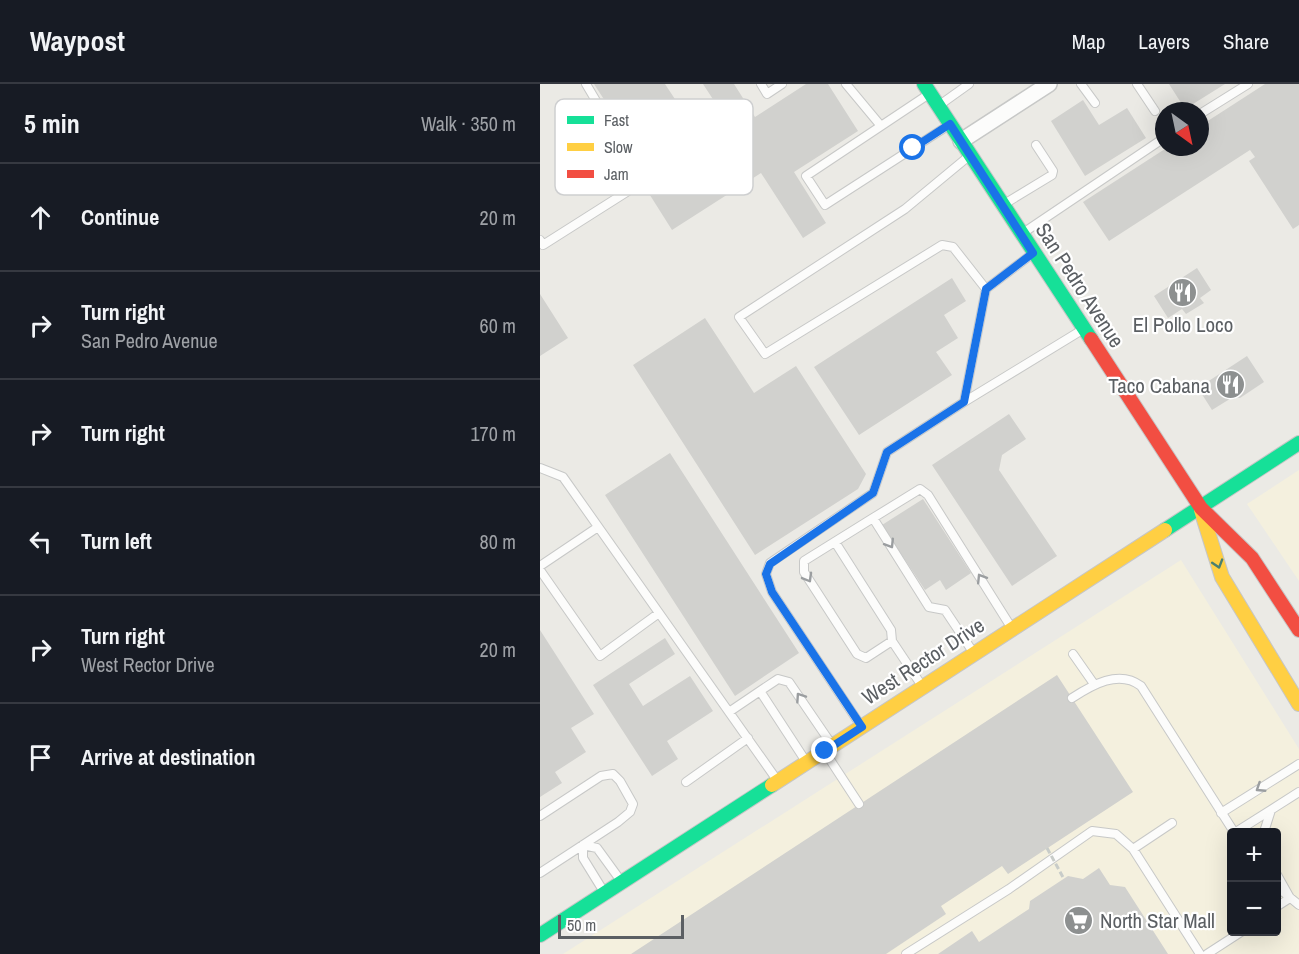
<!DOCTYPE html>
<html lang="en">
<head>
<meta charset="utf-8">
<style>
  :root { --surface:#171b24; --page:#20242c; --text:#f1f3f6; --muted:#9ea1a6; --line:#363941 }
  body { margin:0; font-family:"Archivo Narrow",sans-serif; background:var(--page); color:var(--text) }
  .controls { position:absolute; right:18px; bottom:18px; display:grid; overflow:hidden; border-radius:6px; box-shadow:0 6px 24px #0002 }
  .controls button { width:54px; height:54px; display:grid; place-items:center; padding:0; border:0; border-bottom:2px solid var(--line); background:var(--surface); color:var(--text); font:30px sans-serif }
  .compass { position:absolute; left:615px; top:18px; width:54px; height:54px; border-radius:50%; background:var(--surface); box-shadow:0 6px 24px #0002; rotate:147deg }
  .scale { position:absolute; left:18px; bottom:15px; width:126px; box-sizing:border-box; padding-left:6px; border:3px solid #5b5f63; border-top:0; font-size:16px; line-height:21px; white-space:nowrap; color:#5b5f63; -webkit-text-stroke:4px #fff; paint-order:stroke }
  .stop { position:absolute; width:18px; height:18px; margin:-14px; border:4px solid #1a73e8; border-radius:50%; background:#fff }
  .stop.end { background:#1a73e8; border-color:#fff; box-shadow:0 2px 6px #0008 }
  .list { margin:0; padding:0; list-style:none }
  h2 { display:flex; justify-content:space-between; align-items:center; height:78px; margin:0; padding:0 24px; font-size:26px }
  h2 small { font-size:20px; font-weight:400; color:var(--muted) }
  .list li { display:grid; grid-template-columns:39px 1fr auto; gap:18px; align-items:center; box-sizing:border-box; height:108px; padding:0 24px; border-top:2px solid var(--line) }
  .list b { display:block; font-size:22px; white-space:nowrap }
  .list p { margin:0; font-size:20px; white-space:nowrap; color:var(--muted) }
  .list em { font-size:20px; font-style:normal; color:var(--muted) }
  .icon { flex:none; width:33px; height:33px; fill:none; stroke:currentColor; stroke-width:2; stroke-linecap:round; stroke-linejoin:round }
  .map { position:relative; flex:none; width:759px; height:870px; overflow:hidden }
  header { display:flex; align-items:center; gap:36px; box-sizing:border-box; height:84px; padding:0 30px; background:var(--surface); border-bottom:2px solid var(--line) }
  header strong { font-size:28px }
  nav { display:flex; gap:33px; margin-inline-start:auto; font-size:21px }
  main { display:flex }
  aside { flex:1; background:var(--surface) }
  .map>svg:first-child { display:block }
  .commercial { fill:#f4f0de; fill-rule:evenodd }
  .building { fill:#d1d1ce }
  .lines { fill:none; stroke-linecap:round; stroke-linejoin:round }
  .lane-casing { stroke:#c7c8c7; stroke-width:10 }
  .street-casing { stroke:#c7c8c7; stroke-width:18 }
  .fast-casing { stroke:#c6c6c6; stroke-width:16 }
  .slow-casing { stroke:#c6c6c6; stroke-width:16 }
  .jam-casing { stroke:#c6c6c6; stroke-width:16 }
  .lane { stroke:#fcfcfb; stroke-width:8 }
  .street { stroke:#fcfcfb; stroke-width:15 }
  .fast { stroke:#16e098; stroke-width:14 }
  .slow { stroke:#ffcf43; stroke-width:14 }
  .jam { stroke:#f24e42; stroke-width:14 }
  .path-bridge { stroke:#c8ccc9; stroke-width:3; stroke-dasharray:6 3; stroke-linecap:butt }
  .oneway { stroke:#9b9ea0 }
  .oneway2 { stroke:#4a7f70 }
  .route { stroke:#1a73e8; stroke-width:8 }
  .labels { text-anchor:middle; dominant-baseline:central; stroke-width:4.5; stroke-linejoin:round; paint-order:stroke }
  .street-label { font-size:21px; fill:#5b5f63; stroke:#fff }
  .poi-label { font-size:21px; fill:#5b5f63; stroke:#fff }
  .key { fill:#fff; stroke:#cecfd0; stroke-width:1.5 }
  .key-label { font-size:16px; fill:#5b5f63 }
</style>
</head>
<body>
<header>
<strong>Waypost</strong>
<nav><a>Map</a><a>Layers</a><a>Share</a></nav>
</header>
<main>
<aside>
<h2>5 min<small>Walk · 350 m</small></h2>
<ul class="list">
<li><svg class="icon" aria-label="ahead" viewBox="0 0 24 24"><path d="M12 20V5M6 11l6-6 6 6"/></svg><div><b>Continue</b></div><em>20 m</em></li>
<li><svg class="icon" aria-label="right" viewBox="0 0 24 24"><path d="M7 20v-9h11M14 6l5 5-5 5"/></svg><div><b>Turn right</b><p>San Pedro Avenue</p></div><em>60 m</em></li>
<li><svg class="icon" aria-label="right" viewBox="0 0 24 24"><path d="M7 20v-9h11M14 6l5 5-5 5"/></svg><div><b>Turn right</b></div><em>170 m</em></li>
<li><svg class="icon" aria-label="left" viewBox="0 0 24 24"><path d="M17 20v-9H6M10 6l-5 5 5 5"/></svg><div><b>Turn left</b></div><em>80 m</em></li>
<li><svg class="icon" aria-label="right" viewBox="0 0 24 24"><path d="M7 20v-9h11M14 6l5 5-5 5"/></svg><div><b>Turn right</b><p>West Rector Drive</p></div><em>20 m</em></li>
<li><svg class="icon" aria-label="arrive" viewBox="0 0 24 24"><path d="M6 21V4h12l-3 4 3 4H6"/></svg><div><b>Arrive at destination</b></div></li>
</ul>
</aside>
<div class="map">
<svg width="759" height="870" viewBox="0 0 759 870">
  <rect width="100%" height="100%" fill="#ebeae5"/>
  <!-- commercial -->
  <path class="commercial" d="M759 386V497L707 420Z
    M641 476 759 665V870H23ZM692 748H736V848H692Z"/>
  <!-- building -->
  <path class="building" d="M54 0H125L156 47 106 80Z
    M163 0H194L215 33 266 0H288L318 47 254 88 286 139 263 154 221 89 132 146 108 108 197 52Z
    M629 0H685L645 25Z
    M725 0H759V141L753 145 709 77 715 73 710 66 569 157 543 118 628 63H660V42Z
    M543 16 559 41 587 24 606 54 545 92 511 37Z
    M657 184 671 206 660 214 664 219 646 230 642 225 628 234 614 212Z
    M412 194 426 217 404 231 418 254 396 268 412 291 319 351 274 283Z
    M0 210 28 254 0 272Z
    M165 234 214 309 256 282 326 390 318 405 215 471 93 281Z
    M707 272 724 298 700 314 693 313 672 326 658 304Z
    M469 330 486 355 462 371 459 386 517 472 472 502 392 381Z
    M130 369 259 569 195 612 65 411Z
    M383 415 431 489 406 506 400 496 385 506 342 441Z
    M0 546 54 630 31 644 46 668 15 688 22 699 0 713Z
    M125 554 135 570 89 600 103 622 150 592 173 627 127 657 138 675 112 692 53 601Z
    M517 591 593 708 468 790 462 782 401 822 406 830 346 870H91Z
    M559 784 570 801 585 803 628 870H398L432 847 439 858 489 825 490 817 528 792 543 795Z"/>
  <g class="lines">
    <defs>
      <path id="lane" d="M221 0 227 10 242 0
        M306 0 341 42
        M541 0 555 19
        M597 0 615 27
        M386 12 266 92 285 121 409 41
        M401 20 429 0
        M660 30 708 0
        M429 72 365 125 199 233 225 270 402 161 413 163 446 205 492 170
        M466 119 512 91 513 87 496 61
        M483 149 624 54
        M0 156 3 161 96 102 97 89 94 81 46 0
        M424 318 542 246
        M0 384 23 393 237 696
        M333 434 264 477V488L317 570 326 574 352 557 382 602
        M295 458 351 546 352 557
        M0 482 58 443
        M0 486 60 572 119 529
        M433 568 405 526 389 523 333 434 380 405 388 411 471 543
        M533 570 554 600
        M532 614C552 601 579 585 601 602L694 748
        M189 628 220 607
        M321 642 232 508 226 490 230 479 333 409 347 368 424 318 446 205
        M285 668 319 720
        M265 676 220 607 238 595 249 598 292 661
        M146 698 208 654
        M681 729 759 680
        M0 732 61 692 73 690 80 697 93 720 90 728 78 738 0 789
        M696 748 759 708
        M724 748 731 726
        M593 765 632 739
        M736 789 750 814 736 823
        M736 802 759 821
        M64 808 43 774V761L57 764 81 797
        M366 870 469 805 552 747 576 750 593 765 660 870
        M667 870 701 848"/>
      <path id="street" d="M421 57 509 0"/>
      <path id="fast" d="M384 0 551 255
        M625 446 759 359
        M0 851 232 701"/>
      <path id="slow" d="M661 426 682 493 759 620
        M232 701 625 446"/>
      <path id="jam" d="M551 255 661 424 712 474 759 546"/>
    </defs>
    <!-- lane casing -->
    <use href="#lane" class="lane-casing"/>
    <!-- street casing -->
    <use href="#street" class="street-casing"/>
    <!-- fast casing -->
    <use href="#fast" class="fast-casing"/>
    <!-- slow casing -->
    <use href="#slow" class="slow-casing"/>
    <!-- jam casing -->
    <use href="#jam" class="jam-casing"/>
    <!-- lane -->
    <use href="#lane" class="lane"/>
    <!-- street -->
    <use href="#street" class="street"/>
    <!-- fast -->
    <use href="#fast" class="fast"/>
    <!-- slow -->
    <use href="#slow" class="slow"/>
    <!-- jam -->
    <use href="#jam" class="jam"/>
    <!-- path-bridge -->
    <path class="path-bridge" d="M507 764 524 795"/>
  </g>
  <!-- one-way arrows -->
  <defs><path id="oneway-chevron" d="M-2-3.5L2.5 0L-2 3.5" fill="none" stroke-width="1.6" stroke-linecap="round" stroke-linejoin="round" transform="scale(1.5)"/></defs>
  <g class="oneway">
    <use href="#oneway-chevron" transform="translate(350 460) rotate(58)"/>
    <use href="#oneway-chevron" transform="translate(268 494) rotate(60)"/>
    <use href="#oneway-chevron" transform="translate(441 494) rotate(-122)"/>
    <use href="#oneway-chevron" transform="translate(260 613) rotate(-124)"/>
    <use href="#oneway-chevron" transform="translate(720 704) rotate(147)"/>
  </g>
  <use class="oneway2" href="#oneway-chevron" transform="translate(678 480) rotate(73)"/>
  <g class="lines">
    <!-- route -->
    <path class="route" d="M285 667 322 643 232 508 226 490 230 480 333 409 347 368 424 318 446 205 493 169 410 40 373 64"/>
  </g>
  <!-- icons -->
  <defs>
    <symbol id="restaurant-disc" viewBox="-11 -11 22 22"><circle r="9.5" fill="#8d9090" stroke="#fff"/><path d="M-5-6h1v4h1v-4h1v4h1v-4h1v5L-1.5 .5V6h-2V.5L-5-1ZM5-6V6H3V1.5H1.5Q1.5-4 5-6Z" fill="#fff"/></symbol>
    <symbol id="supermarket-disc" viewBox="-11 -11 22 22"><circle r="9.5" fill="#8d9090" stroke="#fff"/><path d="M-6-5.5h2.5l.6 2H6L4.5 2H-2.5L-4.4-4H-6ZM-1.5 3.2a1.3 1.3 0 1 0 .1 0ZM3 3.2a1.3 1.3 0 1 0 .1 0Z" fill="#fff"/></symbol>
  </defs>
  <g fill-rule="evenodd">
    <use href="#restaurant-disc" x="626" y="192" width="33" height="33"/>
    <use href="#restaurant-disc" x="674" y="284" width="33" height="33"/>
    <use href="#supermarket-disc" x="522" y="820" width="33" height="33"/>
  </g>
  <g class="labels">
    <!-- street labels -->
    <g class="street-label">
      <text transform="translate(540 201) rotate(57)">San Pedro Avenue</text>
      <text transform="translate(383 577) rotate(-33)">West Rector Drive</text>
    </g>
    <!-- poi labels -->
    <g class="poi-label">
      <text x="643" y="240">El Pollo Loco</text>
      <text x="670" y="301" text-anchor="end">Taco Cabana</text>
      <text x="560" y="836" text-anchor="start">North Star Mall</text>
    </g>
  </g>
  <!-- legend -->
  <rect x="15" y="15" width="198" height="96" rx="9" class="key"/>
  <rect x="27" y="32" width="27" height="8" fill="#16e098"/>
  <rect x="27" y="59" width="27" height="8" fill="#ffcf43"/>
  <rect x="27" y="86" width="27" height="8" fill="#f24e42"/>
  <g class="key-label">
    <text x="64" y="42">Fast</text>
    <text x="64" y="69">Slow</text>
    <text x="64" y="96">Jam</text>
  </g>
</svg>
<div class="controls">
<button>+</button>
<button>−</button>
</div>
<svg class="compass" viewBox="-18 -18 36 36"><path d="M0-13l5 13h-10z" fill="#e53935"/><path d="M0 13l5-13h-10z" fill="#9ea1a6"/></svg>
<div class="scale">50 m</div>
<div class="stop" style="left:373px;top:64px"></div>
<div class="stop end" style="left:285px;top:667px"></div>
</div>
</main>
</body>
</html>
